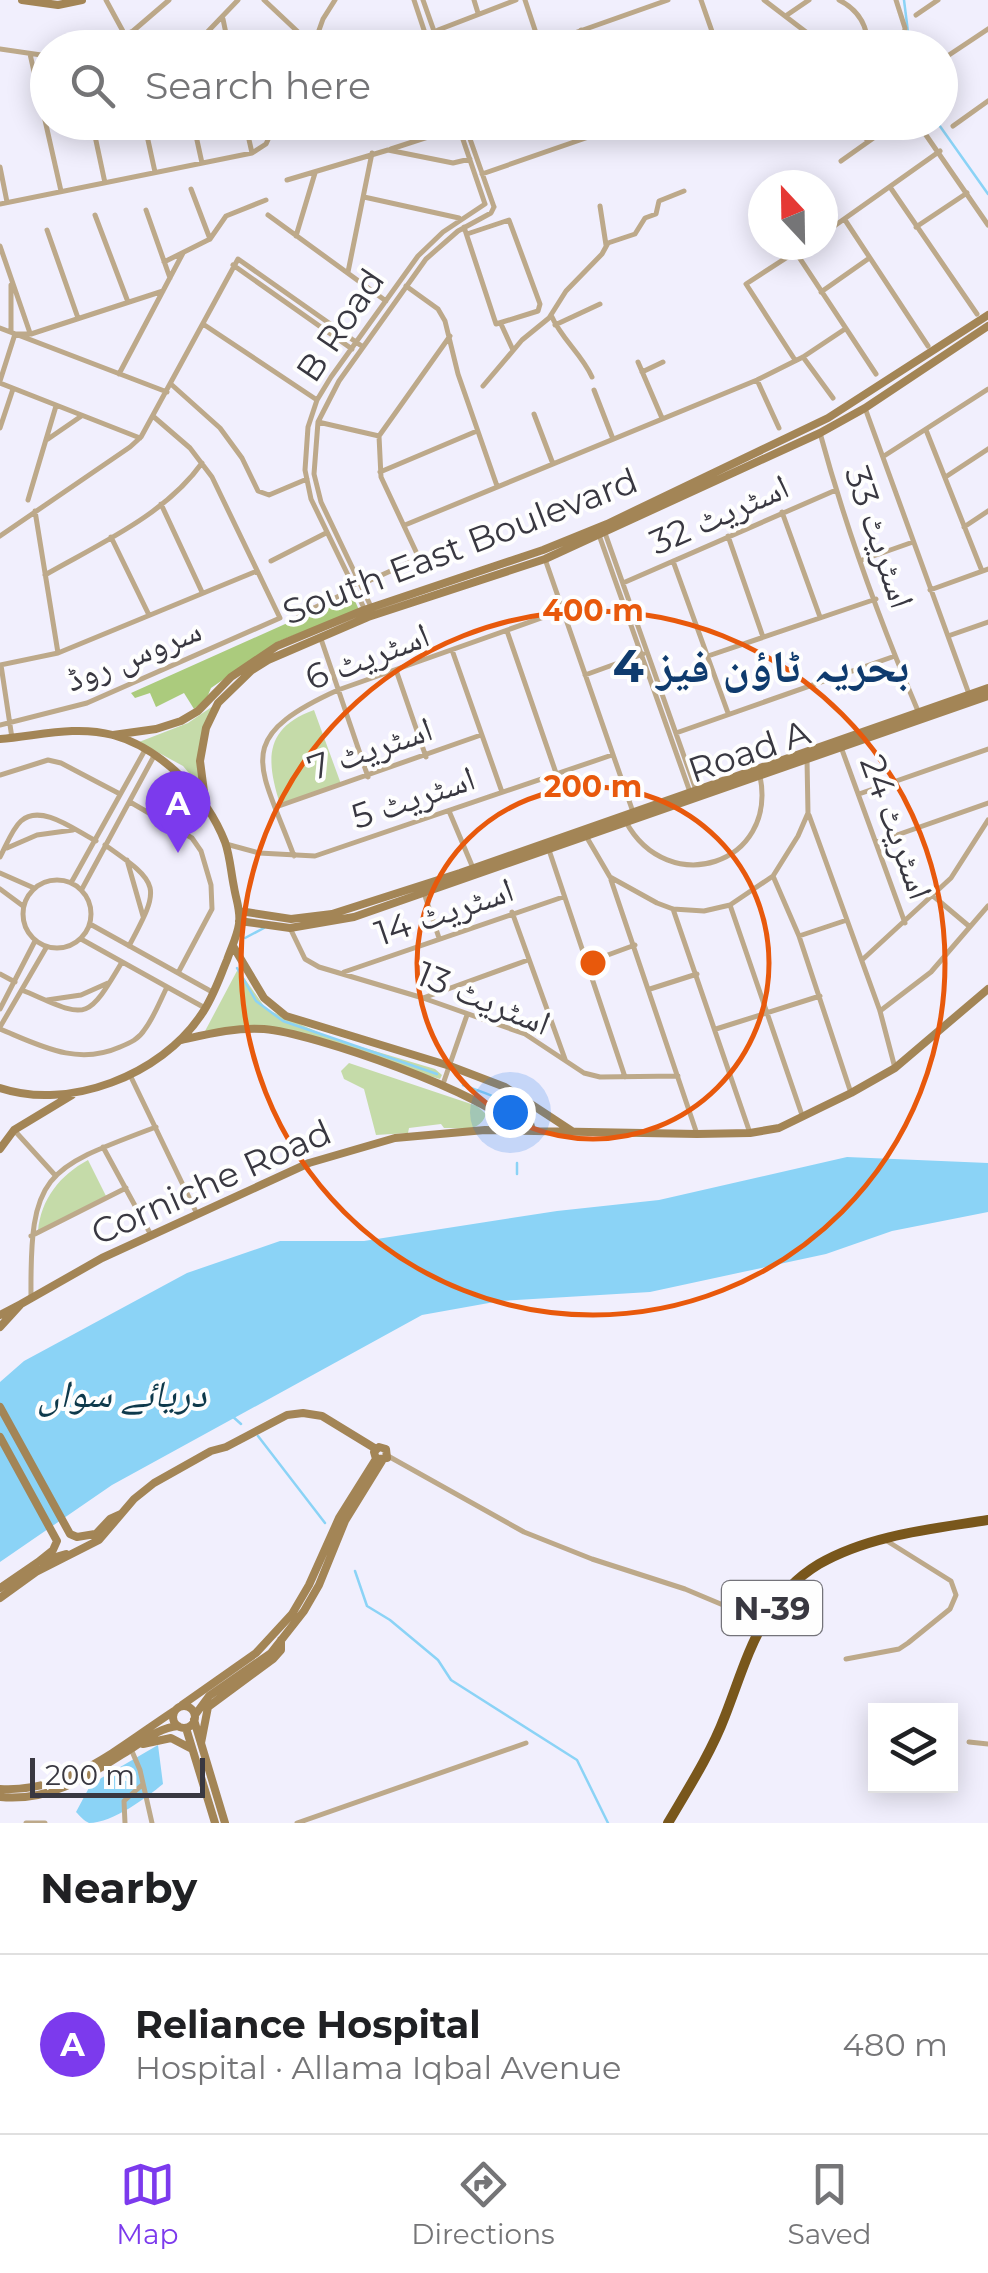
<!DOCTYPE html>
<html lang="en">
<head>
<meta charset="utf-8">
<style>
  :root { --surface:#fff; --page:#f2f2f2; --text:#202124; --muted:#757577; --line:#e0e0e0; --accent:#7c3aed }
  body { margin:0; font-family:Montserrat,"Noto Naskh Arabic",sans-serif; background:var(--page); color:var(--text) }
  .controls { position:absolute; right:30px; bottom:30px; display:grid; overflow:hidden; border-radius:0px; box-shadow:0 5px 25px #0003 }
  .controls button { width:90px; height:90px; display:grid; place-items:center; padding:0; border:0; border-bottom:2px solid var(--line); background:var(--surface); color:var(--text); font:50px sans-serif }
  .compass { position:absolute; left:748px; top:170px; width:90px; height:90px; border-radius:50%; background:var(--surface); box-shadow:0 5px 25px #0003; rotate:338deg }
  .scale { position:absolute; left:30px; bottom:25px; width:175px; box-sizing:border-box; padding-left:10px; border:5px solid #393841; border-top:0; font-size:28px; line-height:35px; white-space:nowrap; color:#393841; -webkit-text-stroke:8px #fefefe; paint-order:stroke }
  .you { position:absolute; left:510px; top:1112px; width:35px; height:35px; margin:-25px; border:8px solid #fff; border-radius:50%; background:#1a73e8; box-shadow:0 0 0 15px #1a73e833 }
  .badge { display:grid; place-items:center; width:65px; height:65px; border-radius:50%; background:var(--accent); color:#fff; font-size:32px; font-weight:700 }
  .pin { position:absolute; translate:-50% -82px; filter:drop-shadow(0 2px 5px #0008) }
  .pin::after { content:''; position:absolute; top:52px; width:35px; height:30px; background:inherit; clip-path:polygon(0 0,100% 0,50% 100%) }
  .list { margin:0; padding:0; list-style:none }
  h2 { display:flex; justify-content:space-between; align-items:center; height:130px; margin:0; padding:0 40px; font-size:42px }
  h2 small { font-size:32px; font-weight:400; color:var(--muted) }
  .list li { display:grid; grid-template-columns:65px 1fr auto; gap:30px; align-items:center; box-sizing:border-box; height:180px; padding:0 40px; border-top:2px solid var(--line) }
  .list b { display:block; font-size:38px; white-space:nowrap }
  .list p { margin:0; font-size:32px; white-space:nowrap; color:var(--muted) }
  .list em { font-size:32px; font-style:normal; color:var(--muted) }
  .icon { flex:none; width:55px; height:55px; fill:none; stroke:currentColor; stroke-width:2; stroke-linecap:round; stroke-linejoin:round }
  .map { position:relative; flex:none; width:988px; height:1823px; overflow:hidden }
  .search { position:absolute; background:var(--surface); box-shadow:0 5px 25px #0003; left:30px; right:30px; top:30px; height:110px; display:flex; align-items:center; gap:25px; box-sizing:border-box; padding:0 35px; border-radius:55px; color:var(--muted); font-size:38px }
  .sheet { height:310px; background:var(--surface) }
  nav { display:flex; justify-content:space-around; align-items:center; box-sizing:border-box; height:140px; border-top:2px solid var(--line); background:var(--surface); font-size:28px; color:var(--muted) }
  nav a { display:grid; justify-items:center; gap:5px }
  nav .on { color:var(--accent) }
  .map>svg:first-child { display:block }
  .green { fill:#c5dba9 }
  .forest { fill:#abcb7d }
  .water { fill:#8bd3f6 }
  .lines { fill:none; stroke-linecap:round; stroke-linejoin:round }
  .stream { stroke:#8bd3f6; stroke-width:2.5 }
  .street { stroke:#bda98a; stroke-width:5 }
  .secondary { stroke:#a38556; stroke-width:8 }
  .highway { stroke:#79571c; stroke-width:10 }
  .ring { fill:none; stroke:#e8590c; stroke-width:5 }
  .labels { text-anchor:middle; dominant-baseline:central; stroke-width:8; stroke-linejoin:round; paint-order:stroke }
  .shield { fill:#fefefe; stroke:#74737a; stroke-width:2.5 }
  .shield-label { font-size:32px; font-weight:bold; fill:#393841 }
  .street-label { font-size:35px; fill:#393841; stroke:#fefefe }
  .water-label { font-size:38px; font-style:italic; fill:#0e394b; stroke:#fefefe }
  .district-label { font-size:45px; font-weight:bold; fill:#0f3b6e; stroke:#fefefe }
  .centre { fill:#e8590c; stroke:#fefefe; stroke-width:5 }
  .ring-label { font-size:30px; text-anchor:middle; font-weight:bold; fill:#e8590c; stroke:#fefefe; stroke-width:8; stroke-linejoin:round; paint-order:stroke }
</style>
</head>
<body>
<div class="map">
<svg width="988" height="1823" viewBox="0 0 988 1823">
  <rect width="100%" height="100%" fill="#f1effd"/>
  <!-- green -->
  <path class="green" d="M216 704 203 739 200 786 183 766 139 742 188 723Z
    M314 710 341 784 280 804C266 760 264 728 314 710Z
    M238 969 266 1009 331 1038 435 1069 442 1075 440 1079 258 1026 204 1033Z
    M349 1063 477 1106 486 1114C480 1133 462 1128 444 1128L441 1124 409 1128 408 1133 376 1135 364 1089 344 1079 341 1071Z
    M88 1160 106 1196 38 1231C41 1199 60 1175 88 1160Z"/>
  <!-- forest -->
  <path class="forest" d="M352 594 359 610 279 641 211 688 206 700 194 709 184 693 156 707 150 693 135 698 131 693Z"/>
  <!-- water -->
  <path class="water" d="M847 1157 988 1163V1212L892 1231 826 1254 650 1292 500 1301 422 1315 112 1485 0 1562V1382L24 1361 187 1273 280 1241H364L557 1211 659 1200Z
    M158 1745 163 1784C147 1797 113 1823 89 1823 84 1821 80 1816 76 1812L91 1784Z"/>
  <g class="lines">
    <!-- stream -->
    <path class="stream" d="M904 0 910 48
      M937 122 988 194
      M245 938 264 928
      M237 968 256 1001 283 1021 437 1074
      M463 1085C485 1094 512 1098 520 1123
      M517 1174V1163
      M231 1415 241 1424
      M258 1436 325 1523
      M355 1571 367 1606 390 1620 438 1660 451 1680 577 1760 608 1823"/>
    <!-- street -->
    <path class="street" d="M106 0 125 35 128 48
      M264 0 313 46
      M414 0 430 48
      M423 0 440 48
      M474 0 478 13
      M525 0 540 45
      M701 0 715 40
      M764 0 827 48
      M839 0C859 10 868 26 868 48
      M896 0 905 28 903 48
      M787 15 809 0
      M916 15 938 0
      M223 19 229 48
      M438 30 516 0
      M581 30 588 48
      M313 47 323 19 335 0
      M97 48 133 31 169 0
      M192 48 238 0
      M377 48 425 33
      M532 48 668 0
      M693 48 727 40 743 48
      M0 49 48 56
      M30 54 61 191
      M940 61 988 29
      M92 122 105 183
      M144 122 155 172
      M193 122 202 163
      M245 122 252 153
      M457 122 485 204
      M464 122 494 207
      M845 122 869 141
      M917 122 988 225
      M953 126 988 101
      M391 149 474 122
      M841 161 896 122
      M0 167 7 202
      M482 174 603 132
      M287 180 388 150 453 163 470 159
      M890 187 977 314
      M364 197 459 218
      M0 204 252 153 266 144 276 122
      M600 206 606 245
      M146 210 170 278
      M95 215 128 302
      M268 215 386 301
      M845 220 928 346
      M464 227 496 324 538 311 540 304 509 220 467 234
      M916 227 967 193
      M47 230 78 318
      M823 234 940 151
      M296 236 315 173
      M210 239 226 216 266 200
      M791 245 876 374
      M0 246 30 333
      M164 262 210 239 191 189
      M233 265 352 349
      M348 272 372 153
      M406 286 438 309 445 321 458 374 497 486
      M821 292 868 259
      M551 315C562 340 581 353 592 377
      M203 324 317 400
      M501 324 513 350
      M555 325 600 304
      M0 328 167 392
      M11 332V285
      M803 357 833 398
      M795 360 746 284 806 245
      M638 362 662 418
      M642 372 663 362
      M119 374 183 253
      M757 380 779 428
      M0 381 15 334H31L163 291
      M0 383 140 438
      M172 385 220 428 242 458 258 491 269 495 307 479
      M483 386 522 340 549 318 566 291 602 254 608 243 635 234 645 218 656 214 659 201 684 191
      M594 390 613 439
      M865 408 969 694
      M534 414 553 464
      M318 422 379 436
      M0 428 13 389
      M926 430 982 571
      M820 433C845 525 881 624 918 711
      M48 439 80 417
      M884 456 988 389
      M380 472 477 431
      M947 476 988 449
      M28 500 56 406
      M161 504 202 592
      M35 511 58 653
      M782 512 820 617
      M405 525 757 380 803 357 845 329
      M964 527 988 511
      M605 533 696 790
      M599 535 690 792
      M0 536 130 447 141 437 238 259 363 347
      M728 536 763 637
      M111 537 149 615
      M545 559 633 812
      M862 560 913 542
      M271 561 326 533
      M673 561 728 713
      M45 575C99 544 165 515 202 463
      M623 583 836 490
      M362 584 419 558 381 477 379 436 450 336
      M930 590 988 569
      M365 610 311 499 305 470 308 427 317 400 331 377 418 256 443 232 485 204
      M299 615 354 589
      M375 615 321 502 314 474 318 422 339 381 426 259 458 231 491 213 494 207
      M507 631 556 773
      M948 636 988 622
      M321 639 368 777
      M452 650 502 792
      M708 656 876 599
      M0 665 58 653 257 571
      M1 665 12 738
      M396 670 426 757
      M585 675 643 654
      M0 725 87 703 280 618 212 477 190 448 154 417
      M676 733 895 656
      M841 747 905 923
      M0 775 48 760 61 763 120 794
      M859 794 988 749
      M130 802 192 838 201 851 211 885 212 909 178 973
      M276 807 481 735
      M449 811 473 868
      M809 815 880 1011 895 1068
      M626 822C668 899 778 865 760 776
      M586 836 610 877 657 903 673 909 704 911 730 905 773 876 798 836 808 813 807 759
      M877 842 988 803
      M226 844 259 853 315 856 612 755
      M105 845C161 884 161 886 129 946
      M7 848 37 835 73 830
      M549 850 625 1077
      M294 856C260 764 230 739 338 690L561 611
      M0 857C6 846 12 829 21 821 41 803 76 831 96 841
      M127 860 143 916
      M0 873 34 888
      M773 876 799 936 851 1093
      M23 914a34 34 0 1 1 68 0a34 34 0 1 1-68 0Z
      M611 880 697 1134
      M71 883 145 750
      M0 889 23 906
      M82 889 154 756
      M424 893 439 938
      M932 895 970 927
      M730 905 802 1115
      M673 909 750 1133
      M512 912 565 1059
      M90 924 214 993
      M290 928 305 959 319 967 423 998 525 1034 584 1073 600 1077 678 1076
      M799 936 847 920
      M81 939 205 1008
      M862 960 951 878 988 820
      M586 963 635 945
      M344 972 563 897
      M0 974 15 982
      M650 989 697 974
      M22 990C86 1017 85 1025 122 962
      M423 998 528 960
      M47 1000 81 995 108 983
      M0 1009 35 941
      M880 1011 931 972 988 906
      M0 1027 46 948
      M0 1029C41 1046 77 1066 120 1047 130 1043 139 1039 145 1029 154 1017 160 1001 167 987
      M716 1029 820 996
      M130 1075 197 1214
      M443 1084 467 1015
      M14 1130 54 1174
      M103 1147 151 1235
      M31 1236 126 1188
      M31 1296C30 1173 44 1169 156 1127
      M388 1456 524 1532 592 1559 685 1589 754 1618
      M846 1659 899 1649 908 1643 950 1609 956 1595 951 1581 887 1541
      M969 1742 988 1744
      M131 1749 140 1770 152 1823
      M26 1823H45
      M125 1823 124 1801 142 1785
      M297 1823 526 1743"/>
    <!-- secondary -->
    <path class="secondary" d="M22 0 58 5 82 0
      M113 735 156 729 181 721 198 711 231 677 277 646 364 610 543 550 607 524 828 418 988 315
      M0 739C38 736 75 725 113 735 163 749 207 796 225 842 230 856 231 873 234 887 236 900 241 911 239 924 237 937 231 948 227 960 219 979 213 998 201 1015 161 1075 69 1111 0 1088
      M206 807 200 761 206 728 218 703 252 670 268 660 368 617 545 559 820 433 865 408 988 326
      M240 911 291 919 332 914 460 873 988 688
      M239 921 290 928 354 917 988 696
      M233 946 264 998 286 1016 450 1066 505 1087 572 1131
      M181 1040C208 1034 236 1027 264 1029 310 1032 491 1095 518 1130
      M524 1102 532 1130
      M0 1149 14 1130 72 1095
      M21 1304 102 1258 309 1163 395 1138 485 1130 697 1134 750 1133 779 1128 851 1093 895 1068 988 989
      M0 1315 21 1304 0 1327
      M0 1407 70 1534 77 1537 95 1534
      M0 1437 57 1541 53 1550 38 1562
      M94 1536 110 1519 121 1514
      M0 1588 38 1562 66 1554
      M0 1598 36 1572 99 1540 134 1499 154 1483 211 1451 226 1447 287 1415 303 1413 322 1416 376 1449
      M182 1705 256 1653 292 1614 309 1585 339 1518 376 1459 374 1452 379 1447 386 1449 387 1458 376 1459
      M173 1717a11 11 0 1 1 22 0a11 11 0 1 1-22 0Z
      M195 1715 209 1696 271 1653 304 1611 319 1585 345 1521 382 1461
      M194 1720 225 1823
      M186 1728 215 1823
      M201 1743 208 1707 273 1659 281 1650V1640
      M143 1744 171 1738 190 1748
      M0 1789C69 1793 119 1747 174 1711
      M0 1797C51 1802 88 1776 129 1750 145 1740 159 1728 178 1726"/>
    <!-- highway -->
    <path class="highway" d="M668 1823C688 1789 711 1753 725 1716 748 1657 761 1599 819 1564 869 1535 932 1529 988 1520"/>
  </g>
  <!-- distance rings -->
  <g class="ring">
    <circle cx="593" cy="963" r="176"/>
    <circle cx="593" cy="963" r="352"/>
  </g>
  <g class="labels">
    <!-- shield labels -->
    <rect class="shield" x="722" y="1581" width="100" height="54" rx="8"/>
    <g class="shield-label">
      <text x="772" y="1608">N-39</text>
    </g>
    <!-- street labels -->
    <g class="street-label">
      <text transform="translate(340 325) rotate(-56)">B Road</text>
      <text transform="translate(719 514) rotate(-24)">اسٹریٹ 32</text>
      <text transform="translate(880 537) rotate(71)">اسٹریٹ 33</text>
      <text transform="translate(460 546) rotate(-21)">South East Boulevard</text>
      <text transform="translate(133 654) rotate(-22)">سروس روڈ</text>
      <text transform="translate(367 656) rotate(-21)">اسٹریٹ 6</text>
      <text transform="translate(370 748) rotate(-19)">اسٹریٹ 7</text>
      <text transform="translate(749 751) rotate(-19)">Road A</text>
      <text transform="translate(413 797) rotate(-19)">اسٹریٹ 5</text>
      <text transform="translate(897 827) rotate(70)">اسٹریٹ 24</text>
      <text transform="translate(444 911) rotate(-19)">اسٹریٹ 14</text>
      <text transform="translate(484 998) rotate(22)">اسٹریٹ 13</text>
      <text transform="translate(211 1182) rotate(-24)">Corniche Road</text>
    </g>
    <!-- water labels -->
    <g class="water-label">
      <text x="122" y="1393">دریائے سواں</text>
    </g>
    <!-- district labels -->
    <g class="district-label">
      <text x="761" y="665">بحریہ ٹاؤن فیز 4</text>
    </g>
  </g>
  <circle cx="593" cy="963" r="15" class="centre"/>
  <g class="ring-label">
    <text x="593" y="621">400 m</text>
    <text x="593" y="797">200 m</text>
  </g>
</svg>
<div class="controls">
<button><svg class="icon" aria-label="layers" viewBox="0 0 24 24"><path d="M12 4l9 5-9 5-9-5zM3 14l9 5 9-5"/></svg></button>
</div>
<svg class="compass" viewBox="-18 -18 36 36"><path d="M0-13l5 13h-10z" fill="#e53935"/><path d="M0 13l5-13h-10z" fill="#757577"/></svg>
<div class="scale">200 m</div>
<div class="you"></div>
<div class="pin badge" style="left:178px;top:853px">A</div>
<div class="search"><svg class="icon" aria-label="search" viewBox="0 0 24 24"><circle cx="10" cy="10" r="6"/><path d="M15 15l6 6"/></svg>Search here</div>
</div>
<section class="sheet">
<h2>Nearby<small></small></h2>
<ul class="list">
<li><span class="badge">A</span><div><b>Reliance Hospital</b><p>Hospital · Allama Iqbal Avenue</p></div><em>480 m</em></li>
</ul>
</section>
<nav>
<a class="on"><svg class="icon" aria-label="map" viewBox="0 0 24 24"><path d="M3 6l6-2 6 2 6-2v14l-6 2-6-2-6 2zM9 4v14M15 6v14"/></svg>Map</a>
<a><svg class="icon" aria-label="directions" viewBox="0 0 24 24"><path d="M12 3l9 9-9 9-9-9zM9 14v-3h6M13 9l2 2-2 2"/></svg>Directions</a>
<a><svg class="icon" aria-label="saved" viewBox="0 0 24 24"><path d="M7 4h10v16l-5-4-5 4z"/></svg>Saved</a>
</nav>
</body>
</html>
